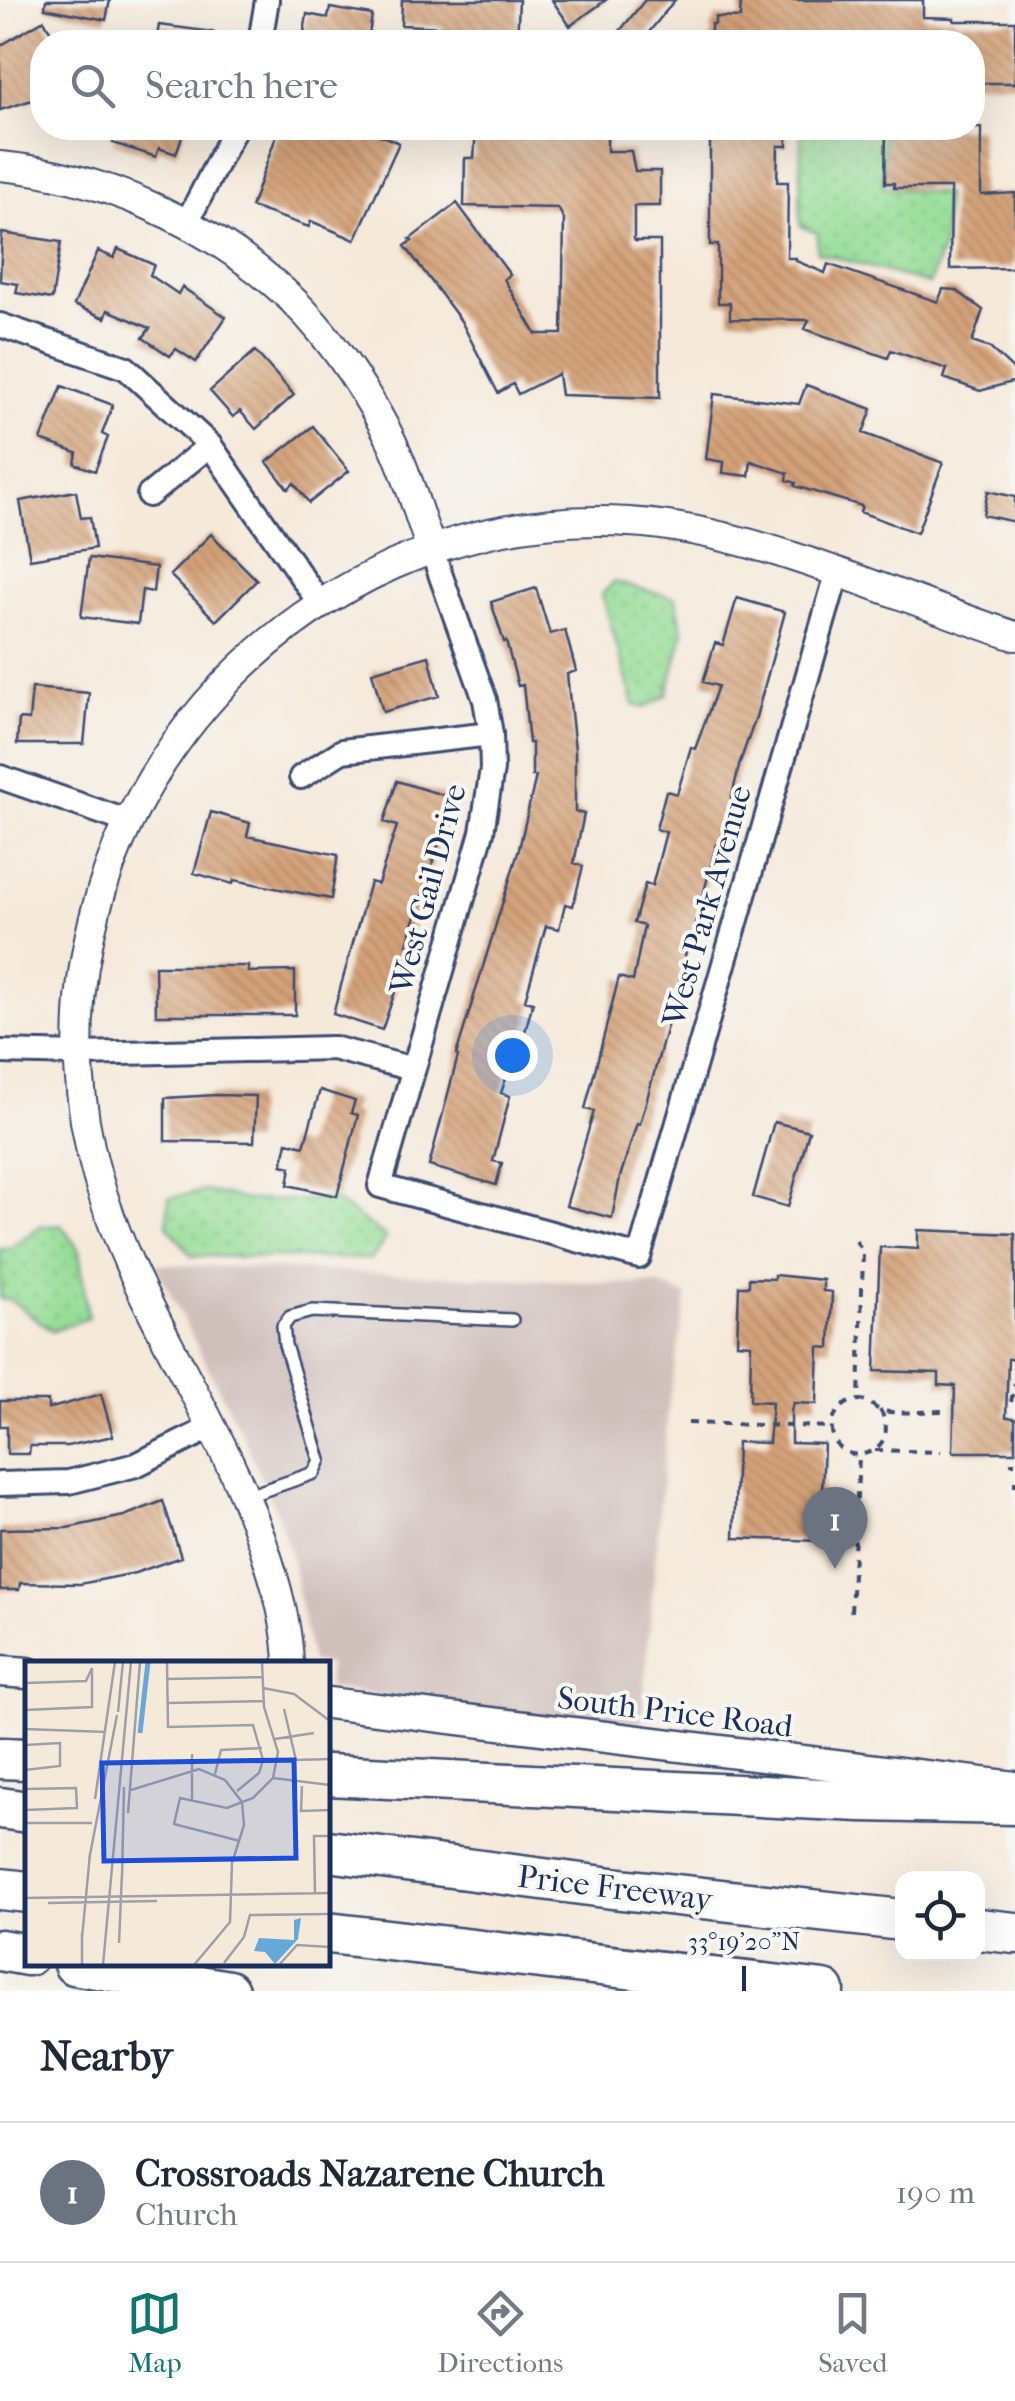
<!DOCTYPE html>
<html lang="en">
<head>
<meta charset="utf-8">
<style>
  :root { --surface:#fff; --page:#f6f6f7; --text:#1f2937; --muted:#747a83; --line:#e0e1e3; --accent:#0f766e }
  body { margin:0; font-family:"IM FELL French Canon",serif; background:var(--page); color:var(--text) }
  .controls { position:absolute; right:30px; bottom:30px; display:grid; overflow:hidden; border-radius:20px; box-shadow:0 10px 40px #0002 }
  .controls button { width:90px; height:90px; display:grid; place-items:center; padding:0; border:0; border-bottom:2px solid var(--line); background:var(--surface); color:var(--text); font:50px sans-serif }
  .you { position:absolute; left:512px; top:1055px; width:35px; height:35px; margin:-25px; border:8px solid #fff; border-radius:50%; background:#1a73e8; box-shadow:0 0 0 15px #1a73e833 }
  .badge { display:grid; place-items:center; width:65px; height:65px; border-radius:50%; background:var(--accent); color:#fff; font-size:32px; font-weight:700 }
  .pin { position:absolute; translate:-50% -82px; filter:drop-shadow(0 2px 5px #0008) }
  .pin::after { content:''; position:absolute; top:52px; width:35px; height:30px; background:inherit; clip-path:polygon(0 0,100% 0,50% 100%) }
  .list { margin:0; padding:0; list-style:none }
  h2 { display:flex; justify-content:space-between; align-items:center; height:130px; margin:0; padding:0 40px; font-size:42px }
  h2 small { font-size:32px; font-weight:400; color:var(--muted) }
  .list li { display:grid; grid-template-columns:65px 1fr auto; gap:30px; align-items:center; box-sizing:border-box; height:140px; padding:0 40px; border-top:2px solid var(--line) }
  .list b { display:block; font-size:38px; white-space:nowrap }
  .list p { margin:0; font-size:32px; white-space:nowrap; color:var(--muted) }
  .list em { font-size:32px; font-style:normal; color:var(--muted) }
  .icon { flex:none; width:55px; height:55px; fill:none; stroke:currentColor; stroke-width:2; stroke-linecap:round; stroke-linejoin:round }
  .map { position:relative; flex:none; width:1015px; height:1991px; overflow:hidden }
  .search { position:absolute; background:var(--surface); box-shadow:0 10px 40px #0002; left:30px; right:30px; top:30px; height:110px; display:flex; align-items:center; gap:25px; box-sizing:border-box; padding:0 35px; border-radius:40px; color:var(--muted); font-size:38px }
  .sheet { height:270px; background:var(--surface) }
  nav { display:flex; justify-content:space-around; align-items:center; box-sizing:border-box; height:140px; border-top:2px solid var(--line); background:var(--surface); font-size:28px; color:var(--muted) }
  nav a { display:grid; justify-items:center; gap:5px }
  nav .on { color:var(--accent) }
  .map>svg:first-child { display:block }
  .industrial { fill:#d0c0bc }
  .grass { fill:url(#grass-dots); stroke:#58867a; stroke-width:2.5 }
  .building { fill:url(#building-back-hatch) }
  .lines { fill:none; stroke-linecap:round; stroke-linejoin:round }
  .service-casing { stroke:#3c4b71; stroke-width:16 }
  .minor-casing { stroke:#3c4b71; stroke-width:28 }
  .tertiary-casing { stroke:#3c4b71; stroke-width:32 }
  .secondary-casing { stroke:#3c4b71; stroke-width:35 }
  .motorway-casing { stroke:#3c4b71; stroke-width:45 }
  .path { stroke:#3c4b71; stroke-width:4; stroke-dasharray:8 8; stroke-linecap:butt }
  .service { stroke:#fff; stroke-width:11 }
  .minor { stroke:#fff; stroke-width:22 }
  .tertiary { stroke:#fff; stroke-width:28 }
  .secondary { stroke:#fff; stroke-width:30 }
  .motorway { stroke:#fff; stroke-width:40 }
  .ticks { fill:none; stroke:#1b2f5e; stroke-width:4 }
  .labels { text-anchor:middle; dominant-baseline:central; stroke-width:8; stroke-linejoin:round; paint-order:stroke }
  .street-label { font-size:32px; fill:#1b2f5e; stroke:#f6f6f2 }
  .inset-river { fill:none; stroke:#67a8db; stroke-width:5 }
  .inset-road { fill:none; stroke:#9e9fa8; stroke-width:2.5 }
  .view { fill:#1d4ed8; fill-opacity:0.15; stroke:#1d4ed8; stroke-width:5 }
  .inset-edge { fill:none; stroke:#1b2f5e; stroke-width:5 }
  .ticks-label { font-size:25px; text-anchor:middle; fill:#1b2f5e; stroke:#f6f6f2; stroke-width:8; stroke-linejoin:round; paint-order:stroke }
</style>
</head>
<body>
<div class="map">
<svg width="1015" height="1991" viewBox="0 0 1015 1991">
  <defs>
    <pattern id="grass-dots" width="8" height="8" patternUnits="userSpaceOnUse" patternTransform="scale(2.5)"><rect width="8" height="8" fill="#96dd97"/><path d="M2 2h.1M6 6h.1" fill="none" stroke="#81be85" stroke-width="1.8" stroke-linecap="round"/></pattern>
    <pattern id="building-back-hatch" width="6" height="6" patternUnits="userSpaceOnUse" patternTransform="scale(2.5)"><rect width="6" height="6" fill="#d5a379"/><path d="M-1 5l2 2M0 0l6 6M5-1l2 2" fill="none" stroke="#ac8566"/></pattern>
  </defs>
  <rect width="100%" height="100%" fill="#f6f6f2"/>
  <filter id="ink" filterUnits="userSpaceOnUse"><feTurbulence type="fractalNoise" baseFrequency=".01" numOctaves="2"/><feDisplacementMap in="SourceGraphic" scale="20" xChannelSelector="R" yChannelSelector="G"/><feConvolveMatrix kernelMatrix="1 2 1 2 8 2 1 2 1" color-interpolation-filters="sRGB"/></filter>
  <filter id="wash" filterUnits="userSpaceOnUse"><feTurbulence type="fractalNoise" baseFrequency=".0048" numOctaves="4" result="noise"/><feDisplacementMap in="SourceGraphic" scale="40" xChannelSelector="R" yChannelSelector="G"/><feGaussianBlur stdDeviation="2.25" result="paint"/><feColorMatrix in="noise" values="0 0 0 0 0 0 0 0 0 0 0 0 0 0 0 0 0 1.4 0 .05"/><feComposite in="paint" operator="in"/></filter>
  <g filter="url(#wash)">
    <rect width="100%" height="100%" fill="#f5e9da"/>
    <!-- industrial -->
    <path class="industrial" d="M155 1264 659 1285 687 1296 668 1407 641 1731 328 1688V1664L311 1662 290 1552 275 1508 241 1432Z"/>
    <!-- grass -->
    <path class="grass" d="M801 128H884L883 187 945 194 943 247 929 284 817 252 818 233 800 226Z
      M614 582 676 598 683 633 667 695 645 708 634 705 602 594Z
      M205 1191 248 1200H334L386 1237 372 1259 192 1256 167 1225 169 1198Z
      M61 1225 79 1250 88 1318 53 1331 10 1300 0 1299V1249H9L39 1227Z"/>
    <g id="blocks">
      <!-- building -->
      <path class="building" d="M46 0H110L106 20 45 8Z
        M402 0H519L517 42 442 38 443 27 401 25Z
        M552 0H606L570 26Z
        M645 0H675L641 42H611Z
        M741 0H923V17L954 18V21H1015V83H972V42H711V24H715V17L740 18Z
        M330 8 372 15 368 42H329L303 38 307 14 328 18Z
        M44 20 57 42H42V97L0 110V46Z
        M159 25 214 32V42H156Z
        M118 128H172L184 131 176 154 159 148 156 157 113 143Z
        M279 128H364L399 143 355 240 311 221 309 227 251 207Z
        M476 128H607V151H631L635 171H660V206H634V239L635 241H660V398L561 395 558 374 518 394 513 384 498 393 461 321 405 246 412 241 410 239 457 203 510 275 504 279 536 334H562L564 219 558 208 464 206 465 158H474Z
        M710 128H787V146H778L777 182H788L787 258H796V261L825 273 828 264 938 302 943 289 956 290 983 310 972 342 990 348 1015 371V381L980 391 944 378 947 369 891 350 888 358 805 329 809 320 730 319V303H718V245H710Z
        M886 128H981V195L1015 193V261L1011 268 950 269 951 188H894V183H885Z
        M2 233 61 242 52 299 16 293 18 284 0 281Z
        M118 249 154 265 150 275 178 294 182 287 226 317 196 362 176 349 170 356 143 338 150 328 108 310 105 318 74 305 98 251 114 258Z
        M255 351 294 395 256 429 240 411 233 417 210 391Z
        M806 385 872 409 863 433 943 463 917 533 860 512 862 506 795 486 796 483 787 480 788 473 751 461 749 476 723 473 724 462 706 459 714 394 799 404Z
        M62 386 113 405 102 434 108 437 95 471 75 464 77 453 41 440Z
        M313 426 349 471 309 503 294 483 288 489 267 462Z
        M76 491 81 518 90 517 95 548 30 559 20 501Z
        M988 491 1015 497V522L983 515Z
        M211 534 257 580 216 621 170 575Z
        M89 558 156 567 153 592 142 590 138 624 81 617Z
        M536 588 550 634 565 630 576 671 567 674 575 750V812L584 814 574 863 583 866 573 906 565 904 559 929 546 926 525 1000 533 1002 522 1043 518 1042 501 1093 510 1096 493 1161 502 1163 496 1185 429 1166 458 1056 456 1055 519 849 536 776H532V743H529L523 685 518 686 506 641 504 642 491 602Z
        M737 598 785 612 756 717 740 762 720 846 716 845 692 939 689 938 679 983 640 1124 637 1123 620 1177 612 1218 566 1206 594 1111 585 1109 619 977 633 981 644 926 634 923 645 884 652 886 666 832 656 829 666 791 677 794 691 747 695 749 718 686 703 682 715 643 723 645Z
        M429 656 439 696 383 712 372 672Z
        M32 688 89 693 84 744H17L19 719 29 720Z
        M397 781 453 798 407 944 411 945 382 1030 333 1014 370 882 378 884 397 826 384 822Z
        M211 812 250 823 247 836 338 855 331 899 234 880 233 884 194 873Z
        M155 966H248V972L295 971V1015H156Z
        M320 1090 355 1101 351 1113 358 1115 337 1196 288 1185 291 1167 282 1165 287 1142 304 1146Z
        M216 1095 256 1096 254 1142 165 1141V1098Z
        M774 1122 809 1131 788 1207 753 1197Z
        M918 1230 1015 1234V1359H1008L1006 1417 1015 1418V1452H953L955 1386 939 1385V1373L875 1371 880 1247 918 1249Z
        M774 1275 823 1280V1291L832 1292 830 1348 819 1347 817 1404 793 1403 791 1411V1443L824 1444 820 1541 734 1538 737 1442 769 1443 772 1402 750 1401 751 1344 737 1343 739 1286H749V1278L774 1279Z
        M101 1394 113 1436 67 1446H30L29 1454H7V1426H0V1401H48V1409Z
        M163 1501 181 1557 135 1573 80 1584 20 1583 19 1590H0V1529L67 1528 124 1516Z"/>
    </g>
  </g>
  <g filter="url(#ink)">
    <use href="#blocks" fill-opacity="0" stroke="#3c4b71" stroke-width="2.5"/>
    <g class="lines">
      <defs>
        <path id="service" d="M245 1497 314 1473 320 1460 285 1345 283 1326 290 1317 312 1311 512 1320"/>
        <path id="minor" d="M260 42 267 0
          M186 224 235 128
          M0 325 126 368 210 445 319 602
          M149 495 210 445
          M432 551 485 700 491 734 492 769 482 832 380 1186 639 1257 837 574
          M0 777 129 822
          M301 777 342 751 491 734
          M0 1052 80 1054 333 1048 413 1069
          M0 1484 69 1482 136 1465 212 1427"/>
        <path id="tertiary" d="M0 166C99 175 201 220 276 285 320 322 359 379 386 430 406 467 417 512 432 551
          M289 1664C288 1628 279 1594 268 1560 224 1416 122 1296 90 1147 18 817 294 502 629 522 755 529 894 597 1015 636"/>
        <path id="secondary" d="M0 1671 28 1673
          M328 1703 1015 1787"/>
        <path id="motorway" d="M0 1758 28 1759
          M328 1775 861 1801 1015 1804
          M0 1808 28 1812
          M328 1851 612 1888 902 1920
          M0 1889 28 1892
          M978 1929 1015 1933
          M328 1933 824 1991
          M0 1950 28 1955
          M74 1964 228 1991"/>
      </defs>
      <!-- service casing -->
      <use href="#service" class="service-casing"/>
      <!-- minor casing -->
      <use href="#minor" class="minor-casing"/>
      <!-- tertiary casing -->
      <use href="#tertiary" class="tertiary-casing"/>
      <!-- secondary casing -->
      <use href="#secondary" class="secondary-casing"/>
      <!-- motorway casing -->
      <use href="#motorway" class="motorway-casing"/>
      <!-- path -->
      <path class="path" d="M856 1241 863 1252 859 1400
        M1011 1402 1015 1383
        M880 1410C906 1454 837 1473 832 1431 831 1423 834 1415 839 1410 844 1404 852 1400 860 1400 870 1400 872 1407 880 1410 892 1415 928 1411 943 1411
        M688 1423 831 1427
        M875 1450 941 1452
        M1010 1463H1015
        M1015 1481V1486
        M851 1612 859 1457"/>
      <!-- service -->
      <use href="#service" class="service"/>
      <!-- minor -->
      <use href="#minor" class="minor"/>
      <!-- tertiary -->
      <use href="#tertiary" class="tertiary"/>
      <!-- secondary -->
      <use href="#secondary" class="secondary"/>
      <!-- motorway -->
      <use href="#motorway" class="motorway"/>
    </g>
  </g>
  <!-- ticks -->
  <path class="ticks" d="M744 1991V1966"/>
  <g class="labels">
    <!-- street labels -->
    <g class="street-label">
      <text transform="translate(428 889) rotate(-75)">West Gail Drive</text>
      <text transform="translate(707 906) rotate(-74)">West Park Avenue</text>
      <text transform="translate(675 1712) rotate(7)">South Price Road</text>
      <text transform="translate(615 1888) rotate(7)">Price Freeway</text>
    </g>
  </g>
  <!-- overview -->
  <g transform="translate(25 1661)">
    <rect width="305" height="305" fill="#f5e9da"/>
    <path d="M276 257 273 278 250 303 240 291 229 290 234 277 269 279V259Z" fill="#67a8db"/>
    <path class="inset-river" d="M115 72 123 1"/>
    <path class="inset-road" d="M142 1 143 66 228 64 238 99 234 112 212 130M142 18 237 16M0 22 62 20M238 27 269 33 305 60M143 42 238 40M259 48 271 99 305 98M0 49 67 46V7L61 20M93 51 98 1M0 68 81 71M250 78 289 72M0 84 35 82V105L0 109M190 113 196 89 237 87M248 117 305 124M277 125 276 150 305 149M0 128 51 127 52 147 0 149M106 129 174 108 200 119 217 141 219 164 207 202 205 261 169 304M70 138 90 1M167 140V93M103 152 115 1M0 162H67M215 180 149 163 155 137 202 147 228 137 248 117 253 91 239 46 237 1M64 199 92 54M97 217 99 126M290 232 289 175H305M0 237 305 232M23 242 132 240M57 277 65 193M94 282 97 212M199 302 219 276 225 254 305 253M57 304V272M78 304 106 1M254 304 272 284 305 286"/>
    <path class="view" d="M269 99 271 197 79 200 77 102Z"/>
    <rect width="305" height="305" class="inset-edge"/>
  </g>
  <g class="ticks-label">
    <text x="744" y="1950">33°19'20"N</text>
  </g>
</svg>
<div class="controls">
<button><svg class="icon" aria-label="locate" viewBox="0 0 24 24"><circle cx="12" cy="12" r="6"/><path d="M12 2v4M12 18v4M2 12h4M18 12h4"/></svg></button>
</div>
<div class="you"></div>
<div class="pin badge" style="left:835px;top:1569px;background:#6b7280">1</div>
<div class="search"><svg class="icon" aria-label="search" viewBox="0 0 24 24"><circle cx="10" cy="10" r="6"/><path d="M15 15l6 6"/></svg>Search here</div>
</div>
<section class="sheet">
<h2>Nearby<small></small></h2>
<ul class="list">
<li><span class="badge" style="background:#6b7280">1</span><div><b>Crossroads Nazarene Church</b><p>Church</p></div><em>190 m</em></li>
</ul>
</section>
<nav>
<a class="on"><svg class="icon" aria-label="map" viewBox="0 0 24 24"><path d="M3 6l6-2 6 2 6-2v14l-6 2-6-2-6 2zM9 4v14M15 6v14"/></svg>Map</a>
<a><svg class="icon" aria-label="directions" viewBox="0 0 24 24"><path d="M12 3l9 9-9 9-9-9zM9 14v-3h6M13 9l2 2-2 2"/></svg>Directions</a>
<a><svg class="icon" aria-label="saved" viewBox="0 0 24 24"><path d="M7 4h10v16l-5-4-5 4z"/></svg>Saved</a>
</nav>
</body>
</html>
